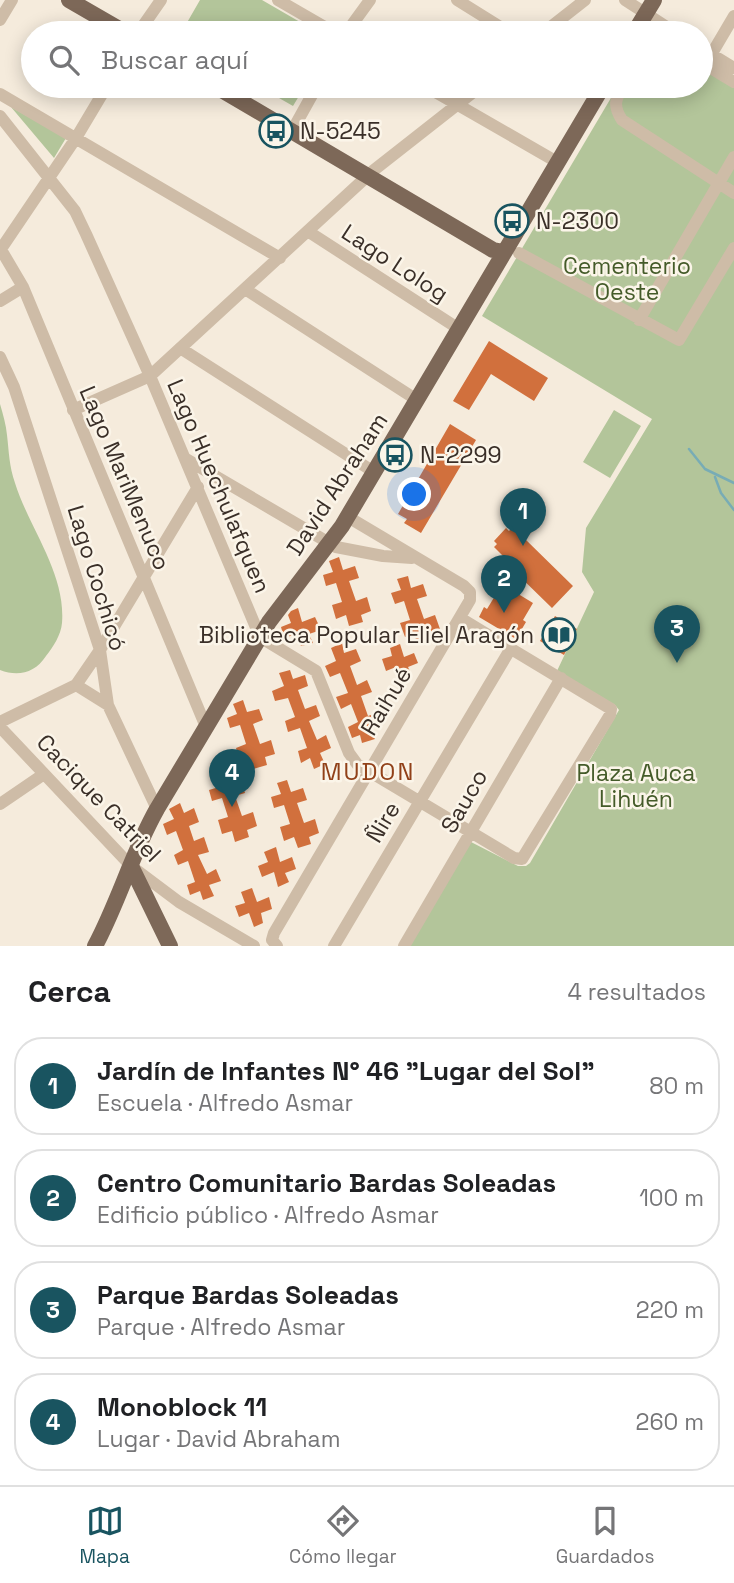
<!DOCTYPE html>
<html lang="es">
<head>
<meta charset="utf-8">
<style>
  :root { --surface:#fff; --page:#f2f2f2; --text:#202124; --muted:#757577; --line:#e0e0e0; --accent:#195460 }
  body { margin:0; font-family:"Space Grotesk",sans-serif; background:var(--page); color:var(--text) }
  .you { position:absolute; left:415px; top:495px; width:24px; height:24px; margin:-18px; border:5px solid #fff; border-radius:50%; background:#1a73e8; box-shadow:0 0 0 10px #1a73e833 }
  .badge { display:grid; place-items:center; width:46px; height:46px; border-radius:50%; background:var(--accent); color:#fff; font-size:23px; font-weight:700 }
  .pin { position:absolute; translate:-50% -58px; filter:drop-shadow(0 2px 4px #0008) }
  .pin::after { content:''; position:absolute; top:37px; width:24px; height:21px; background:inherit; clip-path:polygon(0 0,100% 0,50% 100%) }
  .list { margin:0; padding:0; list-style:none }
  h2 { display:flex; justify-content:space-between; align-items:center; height:91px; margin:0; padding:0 28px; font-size:30px }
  h2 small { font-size:23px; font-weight:400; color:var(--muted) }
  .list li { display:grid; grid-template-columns:46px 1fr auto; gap:21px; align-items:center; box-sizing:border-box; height:98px; margin:0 14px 14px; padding:0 14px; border:2px solid var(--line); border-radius:28px }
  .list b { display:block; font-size:26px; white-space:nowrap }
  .list p { margin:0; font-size:23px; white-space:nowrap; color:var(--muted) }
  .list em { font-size:23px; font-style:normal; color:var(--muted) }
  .icon { flex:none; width:38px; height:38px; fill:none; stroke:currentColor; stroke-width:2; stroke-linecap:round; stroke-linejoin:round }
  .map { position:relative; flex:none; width:734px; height:946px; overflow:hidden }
  .search { position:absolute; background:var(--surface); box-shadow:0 4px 18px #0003; left:21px; right:21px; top:21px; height:77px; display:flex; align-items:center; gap:18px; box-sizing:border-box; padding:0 24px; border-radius:38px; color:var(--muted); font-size:26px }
  .sheet { height:539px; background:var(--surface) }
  nav { display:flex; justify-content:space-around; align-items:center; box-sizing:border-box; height:98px; border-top:2px solid var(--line); background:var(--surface); font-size:19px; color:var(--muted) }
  nav a { display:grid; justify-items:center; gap:4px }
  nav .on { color:var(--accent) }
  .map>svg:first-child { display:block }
  .green { fill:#b3c59a }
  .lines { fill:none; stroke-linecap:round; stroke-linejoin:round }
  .stream { stroke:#78acb5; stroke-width:2.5 }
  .building { fill:#d1703d }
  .minor { stroke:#cebca7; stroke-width:12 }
  .major { stroke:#7d6858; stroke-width:16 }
  .labels { text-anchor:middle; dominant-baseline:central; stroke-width:5; stroke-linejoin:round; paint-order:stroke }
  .poi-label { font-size:23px; fill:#3a2f28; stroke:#fbf5e9; text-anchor:start }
  .street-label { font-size:23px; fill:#3a2f28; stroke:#fbf5e9 }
  .park-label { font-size:23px; fill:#445b29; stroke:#fbf5e9 }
  .neighbourhood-label { font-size:24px; letter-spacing:2px; fill:#914119; stroke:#fbf5e9 }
</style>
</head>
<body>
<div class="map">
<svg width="734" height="946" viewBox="0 0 734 946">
  <rect width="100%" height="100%" fill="#f5ebdc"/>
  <!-- green -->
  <path class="green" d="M200 0H262L319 33H181Z
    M701 58 734 78V946H408L471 842 518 866H526L530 863 619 710 615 705 557 671 594 592 582 572 586 528 652 419 482 316 618 86H701Z
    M258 86H305L293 106Z
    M11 107 66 138 54 158Z
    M0 404C3 414 6 425 7 435 9 452 9 466 15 483 29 528 66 573 62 623 61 635 53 647 46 656 35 673 18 677 0 670Z
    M614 410 641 426 610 478 583 462Z"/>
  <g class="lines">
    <!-- stream -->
    <path class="stream" d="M689 449 705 469 734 483
      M715 477 721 493 734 510"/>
  </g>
  <!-- building -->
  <path class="building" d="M489 341 548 378 534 401 491 374 469 410 453 401Z
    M450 424 476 440 421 533 404 523 407 519 398 514Z
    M528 510 541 522 525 539 573 586 552 608 511 568 513 566 494 547 497 544 494 541 506 528 509 531Z
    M339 557 343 570 355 566 359 578 349 581 356 601 367 597 371 611 361 615 363 622 349 626 346 615 336 619 332 605 342 602 336 583 326 586 323 575 333 572 329 561Z
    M408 576 411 588 423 584 427 596 417 599 424 619 435 615 440 629 429 633 431 640 418 645 414 634 405 637 400 623 410 620 404 601 395 604 391 593 401 590 397 579Z
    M497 581 533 603 523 620 526 622 516 639 479 617 484 607 487 609 498 591 493 588Z
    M298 608 302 622 315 617 321 630 309 634 313 643 301 646 296 634 284 638 281 627 291 623 288 615 291 611Z
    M555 616 577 629 564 655 540 641Z
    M342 643 344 653 356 649 361 661 350 666 357 685 367 680 372 692 361 696 368 716 380 712 383 723 371 728 375 739 362 743 360 735 352 738 348 727 358 722 351 704 341 709 336 697 348 693 340 673 330 677 325 666 336 661 331 648Z
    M400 644 404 657 414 653 418 663 408 667 412 676 400 681 396 667 386 671 382 659 392 656 390 648Z
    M290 670 293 679 305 675 308 686 298 690 305 709 316 705 320 716 309 721 317 740 326 735 331 748 320 753 325 764 314 769 310 758 301 763 298 751 307 748 300 728 288 732 285 721 295 717 288 698 275 701 272 691 284 686 279 673Z
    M243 700 247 712 259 709 263 720 253 724 260 744 271 740 275 754 265 757 267 765 253 769 250 758 240 761 236 748 246 744 240 725 230 728 227 718 237 714 233 704Z
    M225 773 229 785 241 781 245 793 235 796 242 816 253 812 257 826 247 830 249 837 235 842 232 831 222 834 218 820 228 817 222 798 212 801 209 790 219 787 215 776Z
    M287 780 291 792 303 788 307 800 297 803 304 823 315 819 319 833 309 837 311 844 298 848 294 837 284 841 280 827 290 824 284 805 274 808 271 797 281 794 277 783Z
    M180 803 184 813 194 808 199 822 189 826 194 841 204 837 209 852 198 855 207 874 216 869 221 881 209 885 214 896 203 900 200 891 190 895 187 885 195 882 188 861 178 865 174 855 183 850 176 831 167 835 163 824 174 819 169 809Z
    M276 847 280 862 292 857 296 869 285 873 289 882 278 887 274 872 262 877 258 866 268 862 264 852Z
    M252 888 257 902 269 897 272 909 261 913 263 923 254 927 249 913 239 917 235 906 245 903 241 892Z"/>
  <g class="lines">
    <!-- minor -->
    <path class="minor" d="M278 0 335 33
      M457 0 510 33
      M625 0 676 33
      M0 20 12 0
      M138 33 161 0
      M346 33 370 0
      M543 33 585 0
      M701 48 734 68
      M711 55 734 16
      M701 62 734 82
      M425 86 557 162
      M623 86C615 100 613 106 622 120L734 193
      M0 94 280 258
      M0 116 75 211 86 234 150 376 260 637 316 671 349 753 357 764 514 858 522 859 610 715 611 709 460 618
      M292 131 317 86
      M309 232 459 329
      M0 248 23 287 206 727
      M1 249 76 138 107 86
      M519 253 679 340 734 248
      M245 289 417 400
      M0 301 23 287
      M639 320 734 157
      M180 348 374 472
      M0 357 14 387 100 650 108 705 157 809
      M73 410 150 376 374 170 481 86
      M186 459 336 547 383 556 412 558
      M76 685 108 705
      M0 722 76 685 100 650 198 487
      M0 727 131 866 179 902 254 946
      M0 804 44 774
      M277 946 272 940 274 933 470 600V592L464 586 348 517
      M334 946 511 648
      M404 946 561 678"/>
    <!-- major -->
    <path class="major" d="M69 0 126 33
      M634 33 654 0
      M215 86 493 250 504 252
      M131 866 170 946
      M95 946C119 901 132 853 157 809L269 622 342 526 603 86"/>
  </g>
  <!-- icons -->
  <defs>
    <symbol id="bus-ring" viewBox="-11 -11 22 22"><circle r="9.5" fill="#fbf5e9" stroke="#195460" stroke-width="1.5"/><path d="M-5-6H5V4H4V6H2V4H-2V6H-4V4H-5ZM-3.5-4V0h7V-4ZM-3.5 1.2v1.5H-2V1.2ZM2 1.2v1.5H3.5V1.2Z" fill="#195460"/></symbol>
    <symbol id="library-ring" viewBox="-11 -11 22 22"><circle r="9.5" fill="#fbf5e9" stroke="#195460" stroke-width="1.5"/><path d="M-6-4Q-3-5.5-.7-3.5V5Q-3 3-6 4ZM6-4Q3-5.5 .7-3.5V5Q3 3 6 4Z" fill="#195460"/></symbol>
  </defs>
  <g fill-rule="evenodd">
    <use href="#bus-ring" x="257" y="112" width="38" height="38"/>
    <use href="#bus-ring" x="493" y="202" width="38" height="38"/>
    <use href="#bus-ring" x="376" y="436" width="38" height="38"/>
    <use href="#library-ring" x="540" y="616" width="38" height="38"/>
  </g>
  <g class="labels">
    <!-- poi labels -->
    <g class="poi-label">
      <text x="300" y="131">N-5245</text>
      <text x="536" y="221">N-2300</text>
      <text x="420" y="455">N-2299</text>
      <text x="534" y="635" text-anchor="end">Biblioteca Popular Eliel Aragón</text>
    </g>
    <!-- street labels -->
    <g class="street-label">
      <text transform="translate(395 263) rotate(33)">Lago Lolog</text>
      <text transform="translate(125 478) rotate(67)">Lago MariMenuco</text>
      <text transform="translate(337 484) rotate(-57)">David Abraham</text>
      <text transform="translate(219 486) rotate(67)">Lago Huechulafquen</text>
      <text transform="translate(97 578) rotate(73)">Lago Cochicó</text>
      <text transform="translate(386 701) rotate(-59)">Raihué</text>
      <text transform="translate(99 798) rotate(46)">Cacique Catriel</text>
      <text transform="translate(464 801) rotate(-60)">Sauco</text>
      <text transform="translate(383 822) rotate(-59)">Ñire</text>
    </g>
    <!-- park labels -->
    <g class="park-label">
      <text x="627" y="266">Cementerio<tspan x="627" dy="26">Oeste</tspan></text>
      <text x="636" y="773">Plaza Auca<tspan x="636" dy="26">Lihuén</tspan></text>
    </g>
    <!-- neighbourhood labels -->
    <g class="neighbourhood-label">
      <text x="368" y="771">MUDON</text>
    </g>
  </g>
</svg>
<div class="you"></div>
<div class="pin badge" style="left:523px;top:546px">1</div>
<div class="pin badge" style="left:504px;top:613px">2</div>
<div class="pin badge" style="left:677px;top:663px">3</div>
<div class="pin badge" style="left:232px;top:807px">4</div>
<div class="search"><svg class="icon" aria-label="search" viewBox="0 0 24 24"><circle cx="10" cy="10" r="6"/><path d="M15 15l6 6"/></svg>Buscar aquí</div>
</div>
<section class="sheet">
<h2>Cerca<small>4 resultados</small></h2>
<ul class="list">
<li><span class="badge">1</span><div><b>Jardín de Infantes N° 46 &quot;Lugar del Sol&quot;</b><p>Escuela · Alfredo Asmar</p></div><em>80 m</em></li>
<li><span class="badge">2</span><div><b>Centro Comunitario Bardas Soleadas</b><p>Edificio público · Alfredo Asmar</p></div><em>100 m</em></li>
<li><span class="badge">3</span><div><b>Parque Bardas Soleadas</b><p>Parque · Alfredo Asmar</p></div><em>220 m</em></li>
<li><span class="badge">4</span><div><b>Monoblock 11</b><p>Lugar · David Abraham</p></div><em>260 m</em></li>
</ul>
</section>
<nav>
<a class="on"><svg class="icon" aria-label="map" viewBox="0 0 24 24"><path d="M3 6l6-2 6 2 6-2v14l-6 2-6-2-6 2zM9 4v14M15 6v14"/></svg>Mapa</a>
<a><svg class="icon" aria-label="directions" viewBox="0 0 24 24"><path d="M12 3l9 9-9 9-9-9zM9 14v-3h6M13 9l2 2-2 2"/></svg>Cómo llegar</a>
<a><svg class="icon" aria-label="saved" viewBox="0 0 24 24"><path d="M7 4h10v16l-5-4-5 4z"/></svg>Guardados</a>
</nav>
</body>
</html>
